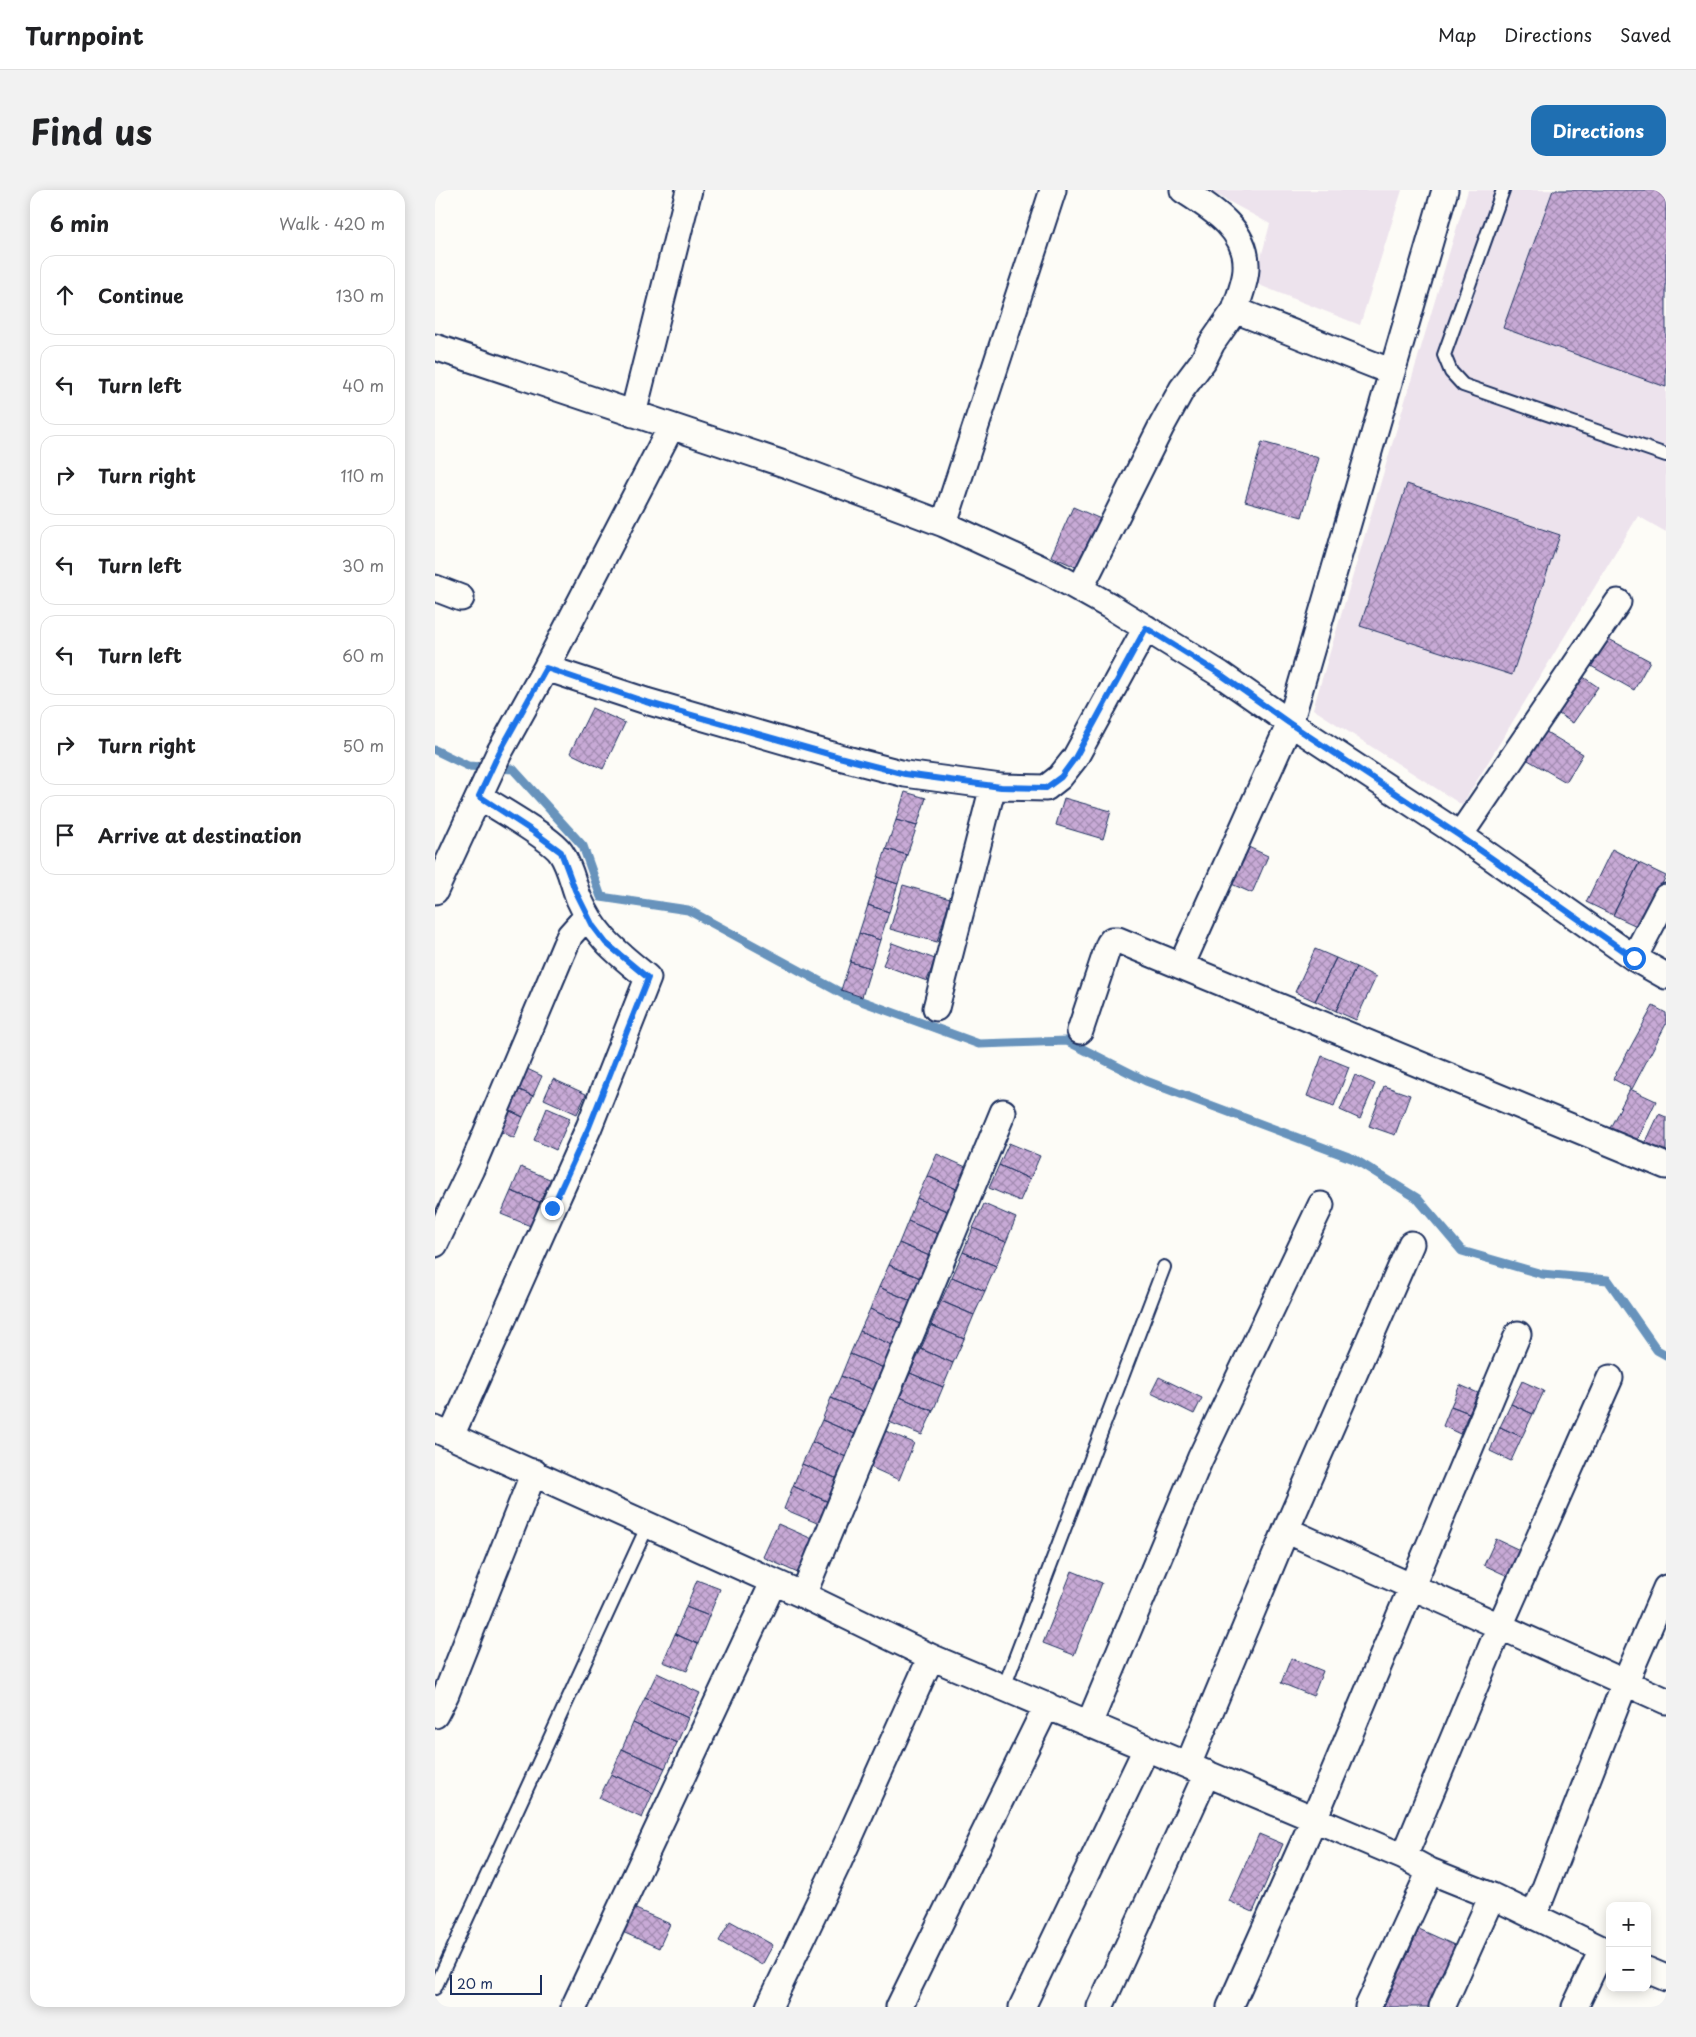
<!DOCTYPE html>
<html lang="en">
<head>
<meta charset="utf-8">
<style>
  :root { --surface:#fff; --page:#f2f2f2; --text:#202124; --muted:#757577; --line:#e0e0e0; --accent:#1f6fb2 }
  body { margin:0; font-family:"Playpen Sans",sans-serif; background:var(--page); color:var(--text) }
  .controls { position:absolute; right:15px; bottom:15px; display:grid; overflow:hidden; border-radius:10px; box-shadow:0 2px 12px #0003 }
  .controls button { width:45px; height:45px; display:grid; place-items:center; padding:0; border:0; border-bottom:1px solid var(--line); background:var(--surface); color:var(--text); font:25px sans-serif }
  .scale { position:absolute; left:15px; bottom:12px; width:92px; box-sizing:border-box; padding-left:5px; border:2px solid #1b2f5e; border-top:0; font-size:14px; line-height:18px; white-space:nowrap; color:#1b2f5e; -webkit-text-stroke:4px #fdfcf7; paint-order:stroke }
  .stop { position:absolute; width:15px; height:15px; margin:-11px; border:4px solid #1a73e8; border-radius:50%; background:#fff }
  .stop.end { background:#1a73e8; border-color:#fff; box-shadow:0 1px 5px #0008 }
  .list { margin:0; padding:0; list-style:none }
  h2 { display:flex; justify-content:space-between; align-items:center; height:65px; margin:0; padding:0 20px; font-size:21px }
  h2 small { font-size:16px; font-weight:400; color:var(--muted) }
  .list li { display:grid; grid-template-columns:32px 1fr auto; gap:15px; align-items:center; box-sizing:border-box; height:80px; margin:0 10px 10px; padding:0 10px; border:1px solid var(--line); border-radius:15px }
  .list b { display:block; font-size:19px; white-space:nowrap }
  .list em { font-size:16px; font-style:normal; color:var(--muted) }
  .icon { flex:none; width:28px; height:28px; fill:none; stroke:currentColor; stroke-width:2; stroke-linecap:round; stroke-linejoin:round }
  .map { position:relative; flex:none; width:1231px; height:1817px; overflow:hidden; border-radius:15px }
  header { display:flex; align-items:center; gap:30px; box-sizing:border-box; height:70px; padding:0 25px; background:var(--surface); border-bottom:1px solid var(--line) }
  header strong { font-size:24px }
  nav { display:flex; gap:28px; margin-inline-start:auto; font-size:18px }
  .intro { display:flex; align-items:center; justify-content:space-between; box-sizing:border-box; height:120px; padding:0 30px }
  h1 { margin:0; font-size:35px }
  .button { padding:12px 22px; border-radius:15px; background:var(--accent); color:#fff; font-size:18px; font-weight:700 }
  main { display:flex; gap:30px; padding:0 30px }
  aside { flex:1; background:var(--surface); border-radius:15px; box-shadow:0 2px 12px #0003 }
  .map>svg:first-child { display:block }
  .built { fill:#ede3ed }
  .lines { fill:none; stroke-linecap:round; stroke-linejoin:round }
  .stream { stroke:#6793bc; stroke-width:9 }
  .building { fill:url(#building-cross-hatch); stroke:#1b2f5e }
  .service-casing { stroke:#1b2f5e; stroke-width:16 }
  .minor-casing { stroke:#1b2f5e; stroke-width:29 }
  .service { stroke:#fdfcf7; stroke-width:12 }
  .minor { stroke:#fdfcf7; stroke-width:25 }
  .route { stroke:#1a73e8; stroke-width:6 }
</style>
</head>
<body>
<header>
<strong>Turnpoint</strong>
<nav><a>Map</a><a>Directions</a><a>Saved</a></nav>
</header>
<div class="intro"><h1>Find us</h1><a class="button">Directions</a></div>
<main>
<aside>
<h2>6 min<small>Walk · 420 m</small></h2>
<ul class="list">
<li><svg class="icon" aria-label="ahead" viewBox="0 0 24 24"><path d="M12 20V5M6 11l6-6 6 6"/></svg><div><b>Continue</b></div><em>130 m</em></li>
<li><svg class="icon" aria-label="left" viewBox="0 0 24 24"><path d="M17 20v-9H6M10 6l-5 5 5 5"/></svg><div><b>Turn left</b></div><em>40 m</em></li>
<li><svg class="icon" aria-label="right" viewBox="0 0 24 24"><path d="M7 20v-9h11M14 6l5 5-5 5"/></svg><div><b>Turn right</b></div><em>110 m</em></li>
<li><svg class="icon" aria-label="left" viewBox="0 0 24 24"><path d="M17 20v-9H6M10 6l-5 5 5 5"/></svg><div><b>Turn left</b></div><em>30 m</em></li>
<li><svg class="icon" aria-label="left" viewBox="0 0 24 24"><path d="M17 20v-9H6M10 6l-5 5 5 5"/></svg><div><b>Turn left</b></div><em>60 m</em></li>
<li><svg class="icon" aria-label="right" viewBox="0 0 24 24"><path d="M7 20v-9h11M14 6l5 5-5 5"/></svg><div><b>Turn right</b></div><em>50 m</em></li>
<li><svg class="icon" aria-label="arrive" viewBox="0 0 24 24"><path d="M6 21V4h12l-3 4 3 4H6"/></svg><div><b>Arrive at destination</b></div></li>
</ul>
</aside>
<div class="map">
<svg width="1231" height="1817" viewBox="0 0 1231 1817">
  <defs>
    <pattern id="building-cross-hatch" width="8" height="8" patternUnits="userSpaceOnUse" patternTransform="scale(1.25)"><rect width="8" height="8" fill="#c8aad6"/><path d="M0 0l8 8M0 8l8-8" fill="none" stroke="#a28bb1"/></pattern>
  </defs>
  <rect width="100%" height="100%" fill="#fdfcf7"/>
  <filter id="ink" filterUnits="userSpaceOnUse"><feTurbulence type="fractalNoise" baseFrequency=".02" numOctaves="2"/><feDisplacementMap in="SourceGraphic" scale="10" xChannelSelector="R" yChannelSelector="G"/><feConvolveMatrix kernelMatrix="1 2 1 2 8 2 1 2 1" color-interpolation-filters="sRGB"/></filter>
  <g filter="url(#ink)">
    <!-- built -->
    <path class="built" d="M773 0H967L925 135 819 93 835 34Z
      M1033 0H1231V342L1203 326 1027 615 878 519Z"/>
    <g class="lines">
      <!-- stream -->
      <path class="stream" d="M0 560 33 576 78 579 148 656 166 707 253 720 410 805 544 854 632 851 711 891 919 969 982 1008 1027 1061 1107 1084 1173 1090 1222 1160 1231 1165"/>
    </g>
    <!-- building -->
    <path class="building" d="M1118 0H1231V197L1068 138Z
      M827 252 884 268 867 327 810 311Z
      M972 294 1125 345 1077 485 925 436Z
      M638 317 668 330 645 379 616 366Z
      M1172 448 1215 471 1199 500 1156 476Z
      M1141 482 1163 497 1138 533 1116 519Z
      M157 518 190 533 168 579 135 563Z
      M1103 537 1148 564 1131 592 1086 566Z
      M470 602 491 608 482 636 461 630Z
      M629 608 676 621 668 649 621 635Z
      M461 630 482 636 472 665 451 659Z
      M809 655 833 666 817 703 792 692Z
      M451 659 472 665 463 694 442 687Z
      M1177 659 1204 673 1178 725 1151 712Z
      M1204 673 1231 686 1206 738 1178 725Z
      M442 687 463 694 454 722 433 715Z
      M468 695 515 709 502 752 455 739Z
      M433 715 454 722 445 750 424 743Z
      M424 743 445 750 436 778 415 772Z
      M457 753 500 769 492 791 448 775Z
      M880 759 901 768 880 811 860 802Z
      M901 768 921 777 901 821 880 811Z
      M415 772 436 778 427 807 406 800Z
      M921 777 941 787 921 830 901 821Z
      M1218 816 1231 823V834L1197 899 1178 889Z
      M887 866 914 877 899 916 872 906Z
      M88 877 107 886 98 906 78 897Z
      M920 885 940 894 925 929 905 920Z
      M118 889 151 904 142 924 109 909Z
      M949 896 975 905 960 945 934 936Z
      M78 897 98 906 88 927 69 918Z
      M1195 899 1221 911 1201 953 1174 940Z
      M69 918 88 927 79 948 60 939Z
      M112 918 135 928 121 960 99 950Z
      M1224 924 1231 927V968L1208 958Z
      M574 953 605 966 595 989 564 975Z
      M502 964 542 982 533 1004 492 986Z
      M564 975 595 989 585 1011 554 998Z
      M86 977 117 990 107 1013 76 1001Z
      M492 986 533 1004 523 1026 482 1008Z
      M76 1001 107 1013 98 1037 66 1024Z
      M482 1008 523 1026 513 1048 473 1031Z
      M549 1014 581 1028 571 1052 538 1038Z
      M473 1031 513 1048 504 1070 464 1053Z
      M538 1038 571 1052 561 1076 528 1062Z
      M464 1053 504 1070 495 1092 454 1075Z
      M528 1062 561 1076 550 1101 517 1087Z
      M454 1075 495 1092 485 1115 444 1097Z
      M517 1087 550 1101 539 1125 506 1111Z
      M444 1097 485 1115 475 1137 435 1119Z
      M506 1111 539 1125 529 1149 496 1135Z
      M435 1119 475 1137 466 1159 425 1141Z
      M496 1135 529 1149 518 1173 486 1159Z
      M425 1141 466 1159 456 1181 415 1164Z
      M486 1159 518 1173 508 1197 475 1183Z
      M415 1164 456 1181 446 1203 406 1186Z
      M475 1183 508 1197 498 1221 465 1207Z
      M406 1186 446 1203 437 1225 396 1208Z
      M724 1187 767 1208 759 1224 716 1203Z
      M1087 1191 1109 1201 1098 1224 1076 1214Z
      M1025 1195 1043 1203 1034 1223 1016 1216Z
      M465 1207 498 1221 487 1245 454 1232Z
      M396 1208 437 1225 427 1247 387 1230Z
      M1076 1214 1098 1224 1087 1247 1065 1237Z
      M1016 1216 1034 1223 1025 1244 1008 1236Z
      M387 1230 427 1247 418 1270 377 1252Z
      M1065 1237 1087 1247 1076 1271 1055 1261Z
      M446 1239 479 1253 464 1290 431 1275Z
      M377 1252 418 1270 408 1291 367 1274Z
      M367 1274 408 1291 398 1314 358 1296Z
      M358 1296 398 1314 389 1336 349 1319Z
      M343 1334 382 1351 367 1385 328 1367Z
      M1061 1349 1089 1362 1077 1388 1049 1375Z
      M637 1381 667 1393 639 1465 608 1453Z
      M262 1390 285 1399 274 1426 251 1417Z
      M251 1417 274 1426 263 1454 240 1444Z
      M240 1444 263 1454 252 1481 228 1472Z
      M856 1468 888 1481 878 1506 846 1493Z
      M222 1483 265 1503 253 1528 210 1508Z
      M210 1508 253 1528 242 1553 198 1533Z
      M198 1533 242 1553 230 1578 187 1559Z
      M187 1559 230 1578 218 1603 176 1584Z
      M176 1584 218 1603 207 1628 164 1608Z
      M824 1644 848 1654 818 1722 794 1711Z
      M194 1716 235 1734 224 1758 183 1740Z
      M295 1731 338 1755 327 1775 284 1751Z
      M984 1739 1026 1758 1000 1817H949Z"/>
    <g class="lines">
      <defs>
        <path id="service" d="M1068 0 1009 165 1016 182 1028 195 1231 265
          M569 1497 729 1077
          M0 1798 213 1335"/>
        <path id="minor" d="M748 0C776 18 813 40 811 78 811 91 804 107 800 120L957 182
          M0 157 352 275 509 334 618 384 675 416 785 484 855 533 1025 645 1199 768 1231 786
          M198 224 254 0
          M509 334 618 0
          M0 398 26 408
          M645 399 726 237 747 199 768 171 777 153 800 120
          M111 478 211 511 404 567 470 584 566 597 611 598 625 587 640 568 711 438
          M1025 645 1183 412
          M0 701 64 563 111 478 236 237
          M1199 768 1231 707
          M746 776 855 533 1010 0
          M501 818 558 596
          M645 841 674 754 677 750H683L1231 976
          M0 1054 36 979 130 756 135 745 152 726
          M0 1239 368 1405 496 1467 969 1667 995 1681 1057 1706 1175 1763
          M16 1246 154 937 213 788C181 761 162 749 144 709 138 694 135 676 126 663 116 648 62 618 44 606
          M851 1340 1231 1511
          M368 1405 568 922
          M0 1525 11 1504 99 1282
          M654 1534 765 1269 886 1015
          M753 1575 851 1340 976 1054
          M969 1667 1065 1436 1175 1188
          M1099 1726 1190 1493 1231 1398
          M1212 1780 1231 1788
          M139 1817 338 1393
          M334 1817 404 1671 496 1467
          M464 1817 612 1515
          M587 1817 711 1559
          M665 1817 772 1583
          M795 1817 879 1629 1083 1144
          M933 1817 995 1681
          M1007 1817 1057 1706
          M1140 1817 1167 1760"/>
      </defs>
      <!-- service casing -->
      <use href="#service" class="service-casing"/>
      <!-- minor casing -->
      <use href="#minor" class="minor-casing"/>
      <!-- service -->
      <use href="#service" class="service"/>
      <!-- minor -->
      <use href="#minor" class="minor"/>
    </g>
  </g>
  <g class="lines" filter="url(#ink)">
    <!-- route -->
    <path class="route" d="M117 1018 154 937 213 788 171 753 158 736 140 700 126 662 99 642 44 606 64 563 111 478 211 512 404 567 470 584 566 597 611 598 626 587 640 568 711 438 785 484 854 533 1025 646 1199 768"/>
  </g>
</svg>
<div class="controls">
<button>+</button>
<button>−</button>
</div>
<div class="scale">20 m</div>
<div class="stop" style="left:1199px;top:768px"></div>
<div class="stop end" style="left:117px;top:1018px"></div>
</div>
</main>
</body>
</html>
